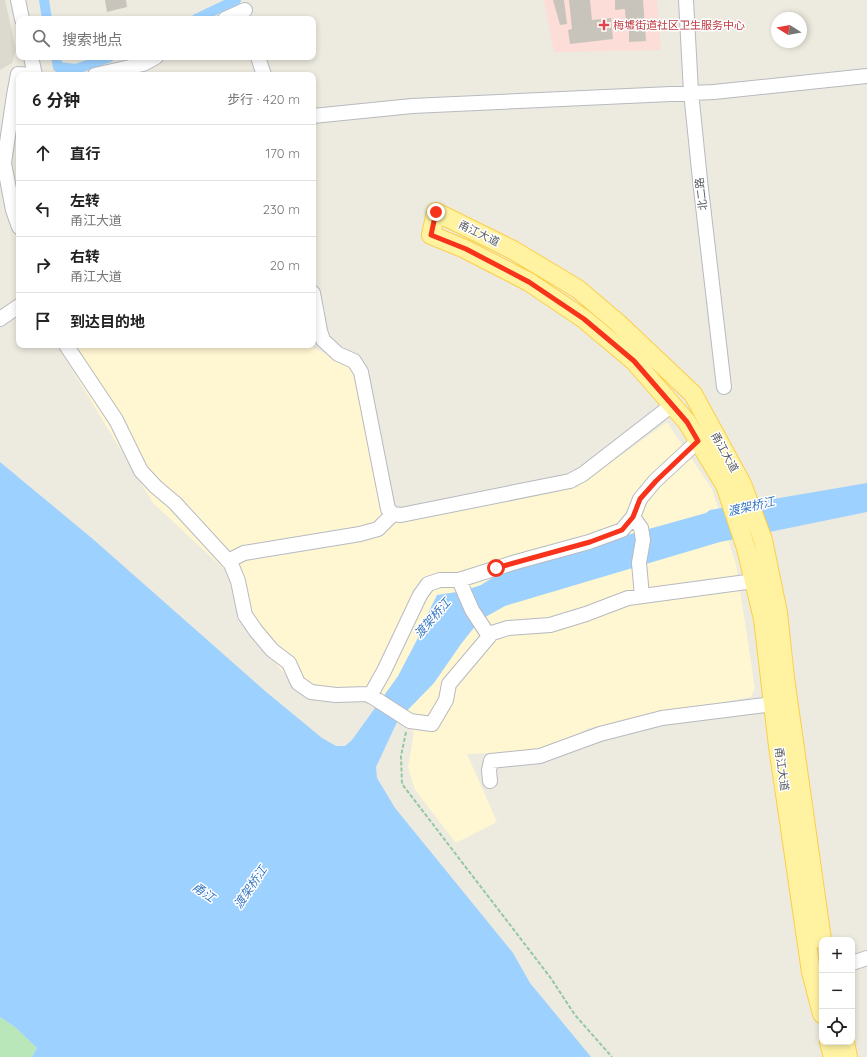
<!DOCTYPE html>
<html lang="zh">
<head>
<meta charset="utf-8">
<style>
  :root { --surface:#fff; --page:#f6f6f6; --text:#222; --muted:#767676; --line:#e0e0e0 }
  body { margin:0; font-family:Quicksand,"Noto Sans SC",sans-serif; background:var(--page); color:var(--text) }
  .controls { position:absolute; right:12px; bottom:12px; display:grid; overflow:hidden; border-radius:8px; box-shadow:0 2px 6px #0003 }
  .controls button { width:36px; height:36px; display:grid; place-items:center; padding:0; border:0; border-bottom:1px solid var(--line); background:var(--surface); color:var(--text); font:20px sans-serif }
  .compass { position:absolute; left:771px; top:12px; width:36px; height:36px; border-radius:50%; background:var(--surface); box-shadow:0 2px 6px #0003; rotate:281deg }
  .stop { position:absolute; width:12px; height:12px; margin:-9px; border:3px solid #f7331b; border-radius:50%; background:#fff }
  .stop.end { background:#f7331b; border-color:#fff; box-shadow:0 1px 4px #0008 }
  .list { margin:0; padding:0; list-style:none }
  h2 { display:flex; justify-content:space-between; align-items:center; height:52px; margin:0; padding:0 16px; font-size:17px }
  h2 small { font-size:13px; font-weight:400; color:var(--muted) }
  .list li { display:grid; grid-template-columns:26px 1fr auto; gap:12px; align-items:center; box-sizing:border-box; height:56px; padding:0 16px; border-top:1px solid var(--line) }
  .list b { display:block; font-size:15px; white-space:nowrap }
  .list p { margin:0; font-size:13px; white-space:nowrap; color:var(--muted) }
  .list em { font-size:13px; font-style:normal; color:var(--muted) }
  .icon { flex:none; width:22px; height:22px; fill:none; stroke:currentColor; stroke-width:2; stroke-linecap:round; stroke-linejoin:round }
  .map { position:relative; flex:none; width:867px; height:1057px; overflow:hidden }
  .search { position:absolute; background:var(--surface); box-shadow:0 2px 6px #0003; left:16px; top:16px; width:300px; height:44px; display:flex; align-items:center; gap:10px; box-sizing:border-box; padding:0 14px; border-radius:8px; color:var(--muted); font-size:15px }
  .panel { position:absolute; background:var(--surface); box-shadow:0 2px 6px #0003; left:16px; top:72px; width:300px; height:276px; border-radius:8px }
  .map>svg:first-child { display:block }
  .commercial { fill:#fff6d2 }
  .education { fill:#dcd9ce }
  .medical { fill:#fdddd8 }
  .green { fill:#b9e7ba }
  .water { fill:#9dd1ff }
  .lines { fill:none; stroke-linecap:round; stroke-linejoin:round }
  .canal { stroke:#9dd1ff; stroke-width:10 }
  .building { fill:#c8c4bc }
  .minor-casing { stroke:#b7bac0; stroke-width:16 }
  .major-casing { stroke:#fccf49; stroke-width:20 }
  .path { stroke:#92c8a2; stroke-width:2; stroke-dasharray:4 2; stroke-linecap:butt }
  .minor { stroke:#fff; stroke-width:14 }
  .major { stroke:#fff3a2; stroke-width:18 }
  .route { stroke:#f7331b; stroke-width:5 }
  .health-dot { fill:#e0444e; stroke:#fff; stroke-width:1.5 }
  .labels { text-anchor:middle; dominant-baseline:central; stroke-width:3; stroke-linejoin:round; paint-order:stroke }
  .health-label { font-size:11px; fill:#be3a42; stroke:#fff; text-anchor:start }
  .street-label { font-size:11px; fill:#585c62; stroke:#fff }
  .water-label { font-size:12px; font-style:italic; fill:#3576c2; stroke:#fff }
</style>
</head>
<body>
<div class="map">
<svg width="867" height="1057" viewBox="0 0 867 1057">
  <rect width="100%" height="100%" fill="#edeadf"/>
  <!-- commercial -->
  <path class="commercial" d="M57 345H308L349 365 363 388 383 524 577 487 667 422 712 489 736 564 755 688 751 697 589 728 545 751 467 754 497 822 456 843 415 790 408 767 414 732 363 698 320 702 305 697 246 630 226 571 153 503Z"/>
  <!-- education -->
  <path class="education" d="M0 0H5L16 50 12 63 0 70Z"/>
  <!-- medical -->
  <path class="medical" d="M544 0H657L661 50 554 52Z"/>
  <!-- green -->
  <path class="green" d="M0 1017 15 1027 37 1048 32 1057H0Z"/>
  <!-- water -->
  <path class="water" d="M0 462 94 540 265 691 322 738 336 746H345L352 740 398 676 420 634 430 609 437 595 463 591 481 585 500 573 570 551 706 513 710 510 867 483V512L720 542 505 606 480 620 461 644 434 683 398 720 376 767 377 778 395 808 513 953 530 983 591 1057H32L37 1048 15 1027 0 1017Z"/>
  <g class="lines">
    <!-- canal -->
    <path class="canal" d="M44 0 47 19
      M196 19 236 0
      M56 57 58 67 76 69 110 57"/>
  </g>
  <!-- building -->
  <path class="building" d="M105 0H126L127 7 107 12Z
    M553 0H564L567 24 560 25Z
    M569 0H590L592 20 611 18 613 39 570 44 568 30 572 29Z
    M615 0H643L646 41 629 42V26H626L625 9 615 10Z"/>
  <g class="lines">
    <defs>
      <path id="minor" d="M18 0 22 19
        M686 0 691 92 700 180 724 387
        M225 19 245 10
        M31 57 35 75
        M258 57 264 75
        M95 75 143 64 156 57
        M313 116 412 106 714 92 867 76
        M19 227 13 210 4 163 14 95 18 74 30 75
        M313 293 320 331 323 340 338 354 354 361 361 372 388 509 393 514 401 515 570 481 583 474 672 405
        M0 319 19 306
        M66 345 116 420 141 471 156 487 175 503 231 564 238 581 245 615 256 631 272 650 289 663 298 683 311 692 336 695 368 694 410 721 432 724 446 700 449 684 492 633 508 628 550 625 586 614 628 598 754 581
        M633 517 641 528 643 540 639 563 642 596
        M228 561 244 553 360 534 378 529 393 514
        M459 580 472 610 489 636
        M370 696 384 671 420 595 428 584 440 580H459L516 562 589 542 622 530 633 517 640 499 655 481 698 441
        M490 781 489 770 491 761 540 756 600 734 662 718 773 704
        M852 963 867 958"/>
      <path id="major" d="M822 1014 811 972 778 746 763 619 746 548 725 485 687 422 634 361 584 319 529 282 465 249 431 235 436 212 513 250 578 289 618 323 693 394 742 484 763 540 778 613 785 678 822 940
        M829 1042 833 1057
        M845 1042 848 1057"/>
    </defs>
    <!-- minor casing -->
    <use href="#minor" class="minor-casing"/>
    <!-- major casing -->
    <use href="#major" class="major-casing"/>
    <!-- path -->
    <path class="path" d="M406 732 401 756 402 784 550 977 575 1015 612 1057"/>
    <!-- minor -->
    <use href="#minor" class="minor"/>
    <!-- major -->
    <use href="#major" class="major"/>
  </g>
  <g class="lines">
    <!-- route -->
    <path class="route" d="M436 212 431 235 466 249 529 282 584 319 634 361 687 422 698 441 656 481 640 499 633 517 622 530 590 542 496 568"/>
  </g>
  <!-- markers -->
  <path class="health-dot" d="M602 19h4v4h4v4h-4v4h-4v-4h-4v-4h4z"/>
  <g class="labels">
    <!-- health labels -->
    <g class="health-label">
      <text x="613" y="25">梅墟街道社区卫生服务中心</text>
    </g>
    <!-- street labels -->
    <g class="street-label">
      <text transform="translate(701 194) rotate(-97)">北二路</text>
      <text transform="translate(479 233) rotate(26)">甬江大道</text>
      <text transform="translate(725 452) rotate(61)">甬江大道</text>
      <text transform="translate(782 769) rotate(82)">甬江大道</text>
    </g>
    <!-- water labels -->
    <g class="water-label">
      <text transform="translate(751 506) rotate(-13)">渡架桥江</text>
      <text transform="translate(432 618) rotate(-49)">渡架桥江</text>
      <text transform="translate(250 887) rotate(-56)">渡架桥江</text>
      <text transform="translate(204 892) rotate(35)">甬江</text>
    </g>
  </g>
</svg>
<div class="controls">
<button>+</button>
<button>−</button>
<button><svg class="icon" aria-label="locate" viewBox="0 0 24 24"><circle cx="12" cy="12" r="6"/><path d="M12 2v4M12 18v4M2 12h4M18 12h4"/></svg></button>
</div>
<svg class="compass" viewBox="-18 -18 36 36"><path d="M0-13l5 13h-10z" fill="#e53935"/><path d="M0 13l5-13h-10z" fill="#767676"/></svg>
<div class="stop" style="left:496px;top:568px"></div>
<div class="stop end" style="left:436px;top:212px"></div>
<div class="search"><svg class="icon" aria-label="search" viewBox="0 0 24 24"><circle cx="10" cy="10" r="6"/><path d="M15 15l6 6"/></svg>搜索地点</div>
<section class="panel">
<h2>6 分钟<small>步行 · 420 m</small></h2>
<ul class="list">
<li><svg class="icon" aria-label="ahead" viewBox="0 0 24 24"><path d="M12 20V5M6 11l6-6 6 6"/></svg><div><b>直行</b></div><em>170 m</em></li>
<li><svg class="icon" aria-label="left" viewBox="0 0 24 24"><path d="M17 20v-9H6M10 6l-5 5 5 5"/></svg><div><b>左转</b><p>甬江大道</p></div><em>230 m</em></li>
<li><svg class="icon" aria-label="right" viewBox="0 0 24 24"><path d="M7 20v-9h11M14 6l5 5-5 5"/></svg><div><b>右转</b><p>甬江大道</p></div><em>20 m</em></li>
<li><svg class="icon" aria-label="arrive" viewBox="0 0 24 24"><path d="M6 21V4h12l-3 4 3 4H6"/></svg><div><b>到达目的地</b></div></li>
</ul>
</section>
</div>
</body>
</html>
